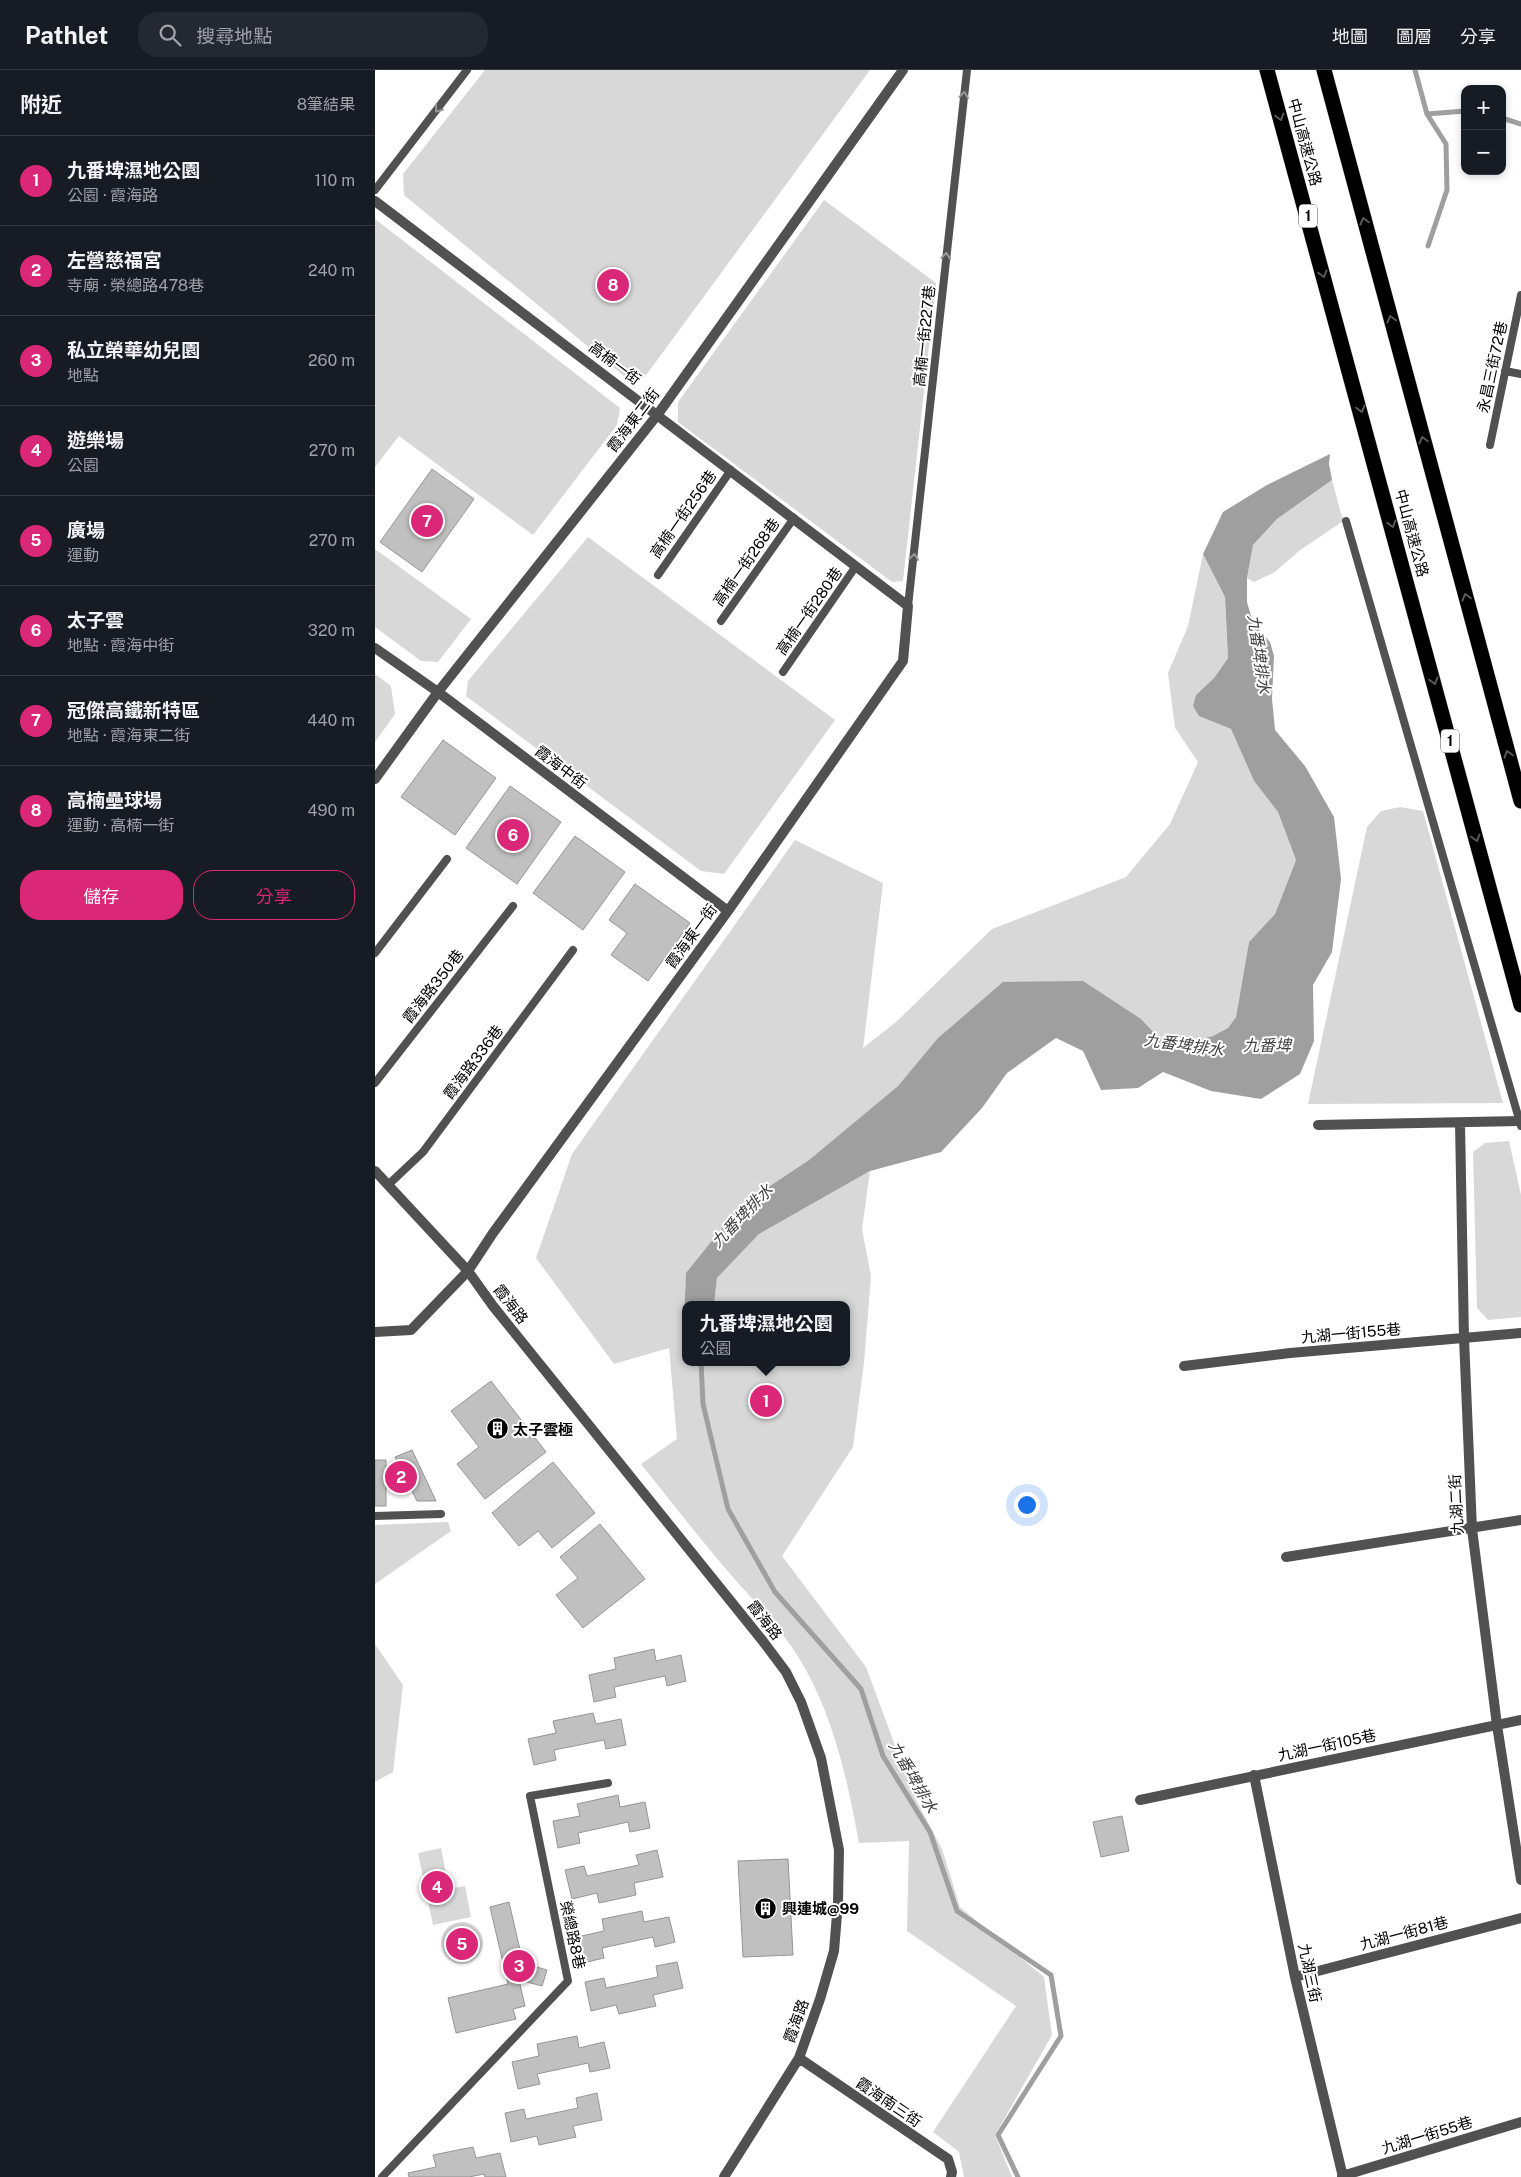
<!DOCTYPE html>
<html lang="zh-TW">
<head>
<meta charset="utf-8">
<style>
  :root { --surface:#171b24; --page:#242831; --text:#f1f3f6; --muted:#9ea1a6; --line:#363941; --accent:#db2777 }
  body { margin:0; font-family:"Public Sans","Noto Sans TC",sans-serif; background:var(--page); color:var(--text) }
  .controls { position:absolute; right:15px; top:15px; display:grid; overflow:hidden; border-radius:10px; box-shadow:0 2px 8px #0003 }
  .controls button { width:45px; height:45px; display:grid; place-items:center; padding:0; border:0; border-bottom:1px solid var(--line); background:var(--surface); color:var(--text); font:25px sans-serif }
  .you { position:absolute; left:651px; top:1434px; width:18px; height:18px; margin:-12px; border:4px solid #fff; border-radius:50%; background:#1a73e8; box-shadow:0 0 0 8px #1a73e833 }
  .badge { display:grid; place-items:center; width:32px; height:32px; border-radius:50%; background:var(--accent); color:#fff; font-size:16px; font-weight:700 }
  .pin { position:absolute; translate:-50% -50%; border:2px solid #fff; box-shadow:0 1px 5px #0006 }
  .popup { position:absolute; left:307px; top:1231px; width:168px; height:65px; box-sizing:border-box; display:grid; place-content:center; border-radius:10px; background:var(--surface); filter:drop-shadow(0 1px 4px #0005); font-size:16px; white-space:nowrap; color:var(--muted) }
  .popup b { font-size:19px; color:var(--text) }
  .popup::after { content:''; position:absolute; left:50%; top:100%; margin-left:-10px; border:10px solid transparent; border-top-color:var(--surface) }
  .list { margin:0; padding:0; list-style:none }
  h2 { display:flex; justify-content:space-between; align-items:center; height:65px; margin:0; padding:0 20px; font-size:21px }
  h2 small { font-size:16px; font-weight:400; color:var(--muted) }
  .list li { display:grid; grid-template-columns:32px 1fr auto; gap:15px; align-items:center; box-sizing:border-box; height:90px; padding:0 20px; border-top:1px solid var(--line) }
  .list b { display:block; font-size:19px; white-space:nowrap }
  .list p { margin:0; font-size:16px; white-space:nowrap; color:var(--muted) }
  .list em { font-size:16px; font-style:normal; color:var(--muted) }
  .actions { display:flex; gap:10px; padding:15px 20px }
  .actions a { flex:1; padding:11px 0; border:1px solid var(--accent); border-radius:20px; text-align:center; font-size:18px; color:var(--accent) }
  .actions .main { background:var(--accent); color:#fff }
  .icon { flex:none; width:28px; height:28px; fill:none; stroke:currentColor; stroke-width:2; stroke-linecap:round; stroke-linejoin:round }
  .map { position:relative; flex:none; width:1146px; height:2107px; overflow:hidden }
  header { display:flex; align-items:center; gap:30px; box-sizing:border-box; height:70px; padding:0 25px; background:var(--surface); border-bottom:1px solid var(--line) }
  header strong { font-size:24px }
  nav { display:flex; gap:28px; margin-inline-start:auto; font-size:18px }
  .search { width:350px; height:45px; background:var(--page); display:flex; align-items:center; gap:12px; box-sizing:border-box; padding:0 18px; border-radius:20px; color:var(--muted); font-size:19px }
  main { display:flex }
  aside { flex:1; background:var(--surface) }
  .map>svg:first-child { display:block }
  .green { fill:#d8d8d8 }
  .water { fill:#9f9f9f }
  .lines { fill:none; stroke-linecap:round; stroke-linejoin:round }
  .stream { stroke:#9f9f9f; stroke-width:5 }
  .building { fill:#c0c0c0; stroke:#959595 }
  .motorway-casing { stroke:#dbdbdb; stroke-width:16 }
  .service { stroke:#515151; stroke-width:8 }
  .minor { stroke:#515151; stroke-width:10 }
  .motorway { stroke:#000; stroke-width:15 }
  .oneway { stroke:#979797 }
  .oneway2 { stroke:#595959 }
  .labels { text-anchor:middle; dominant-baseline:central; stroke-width:4; stroke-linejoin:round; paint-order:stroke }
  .shield { fill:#fff; stroke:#4c4c4c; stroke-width:1 }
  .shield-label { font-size:14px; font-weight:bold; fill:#000 }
  .street-label { font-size:15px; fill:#000; stroke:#fff }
  .poi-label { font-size:15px; font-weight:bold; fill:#000; stroke:#fff; text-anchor:start }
  .water-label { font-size:16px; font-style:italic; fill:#404040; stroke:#fff }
</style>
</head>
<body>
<header>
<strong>Pathlet</strong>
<div class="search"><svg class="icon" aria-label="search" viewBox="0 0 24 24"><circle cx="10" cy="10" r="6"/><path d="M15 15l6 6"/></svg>搜尋地點</div>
<nav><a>地圖</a><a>圖層</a><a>分享</a></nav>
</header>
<main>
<aside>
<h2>附近<small>8筆結果</small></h2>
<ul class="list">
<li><span class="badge">1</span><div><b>九番埤濕地公園</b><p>公園 · 霞海路</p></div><em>110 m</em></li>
<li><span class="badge">2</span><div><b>左營慈福宮</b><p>寺廟 · 榮總路478巷</p></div><em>240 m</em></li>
<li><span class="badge">3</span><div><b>私立榮華幼兒園</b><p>地點</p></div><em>260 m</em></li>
<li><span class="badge">4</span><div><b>遊樂場</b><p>公園</p></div><em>270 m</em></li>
<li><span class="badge">5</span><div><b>廣場</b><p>運動</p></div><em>270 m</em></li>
<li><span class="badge">6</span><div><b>太子雲</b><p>地點 · 霞海中街</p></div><em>320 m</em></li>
<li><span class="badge">7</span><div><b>冠傑高鐵新特區</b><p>地點 · 霞海東二街</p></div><em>440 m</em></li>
<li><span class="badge">8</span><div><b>高楠壘球場</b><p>運動 · 高楠一街</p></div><em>490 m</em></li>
</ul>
<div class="actions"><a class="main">儲存</a><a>分享</a></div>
</aside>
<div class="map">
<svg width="1146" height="2107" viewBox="0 0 1146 2107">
  <rect width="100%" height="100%" fill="#fff"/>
  <!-- green -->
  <path class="green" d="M110 0H495L272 304 255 311 29 125 28 104Z
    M449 130 561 213 528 511 517 512 303 352V332Z
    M0 149 245 338 242 355 158 465 24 366 0 397Z
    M957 410 968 451 924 481 900 502 879 512 872 508 878 475 902 449Z
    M213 467 460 650 349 804 326 801 91 626 93 611Z
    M0 479 96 549 63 592 46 591 0 557Z
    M828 484 850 527 853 588 839 608 821 625 824 646 856 659 879 711 903 742 921 790 900 844 874 872 861 947 853 958 838 966 815 971 788 972 766 949 562 969 523 1016 434 1090 365 1136 311 1204 308 1271 311 1272V1292H471V1235H339L342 1208 384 1164 495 1101 487 1159 496 1206 489 1293 478 1377 407 1486 491 1597 538 1724 567 1779 585 1837 669 1907 677 1965 620 2065 637 2107H589L584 2082 558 2062 641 1936 532 1861 534 1771 484 1773C473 1714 461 1656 432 1602 411 1562 379 1532 350 1498 321 1464 294 1429 266 1394L302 1369 294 1278 239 1294 161 1188 197 1084 420 770 508 813 488 978 521 952 617 859 751 807 795 754 823 692 800 658 793 603 813 556Z
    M0 604 16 616 20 644 0 672Z
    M1025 737 1048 741 1128 1033 933 1034 992 757 1006 741Z
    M1134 1071 1146 1125V1247L1113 1250 1102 1238 1098 1082 1110 1073Z
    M73 1452 76 1461 0 1514V1455Z
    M0 1574 28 1615 18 1702 0 1712Z
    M66 1778 74 1819 90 1816 96 1847 58 1855 43 1783Z
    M66 1873a21 21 0 1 1 42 0a21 21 0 1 1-42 0Z"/>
  <!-- water -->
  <path class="water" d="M955 384 954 394 957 410 902 449 878 475 872 508V532L878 553 895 572 899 586 897 629 900 660 930 696 959 747 966 809 957 882 938 915 939 971 925 1004 886 1029 836 1021 788 1002 763 1018 726 1020 708 981 681 968 632 1003 607 1038 566 1082 495 1101 384 1164 342 1208 339 1235H311V1272L308 1271 311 1203 365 1136 434 1090 523 1016 562 969 628 912 708 911 766 949 788 972 815 971 838 966 853 958 861 947 874 872 900 844 921 790 903 742 879 711 856 659 824 646 818 636 821 625 839 608 853 588 850 527 828 484 848 442 892 415Z"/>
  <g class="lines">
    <!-- stream -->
    <path class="stream" d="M1040 0 1052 44 1071 74 1072 120 1053 176
      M1052 44 1090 41
      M1127 48 1146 54
      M326 1292 328 1334 353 1439 400 1522 486 1619 508 1686 555 1762 582 1841 676 1905 686 1966 623 2065 643 2107"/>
  </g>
  <!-- building -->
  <path class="building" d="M57 399 99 429 47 502 5 472Z
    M68 670 121 708 80 765 26 727Z
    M135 716 186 752 142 814 91 778Z
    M200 766 250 802 208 860 158 823Z
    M260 814 315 853 273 911 236 885 252 863 234 850Z
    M116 1311 171 1382 110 1429 82 1394 104 1377 76 1341Z
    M37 1380 61 1431H42L20 1387Z
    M0 1390H11V1436H0Z
    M178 1392 220 1443 177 1478 163 1461 144 1476 117 1443Z
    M225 1454 270 1509 208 1558 181 1525 203 1508 185 1487Z
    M279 1579 281 1591 306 1585 311 1611 292 1616 290 1606 239 1617 241 1627 219 1632 214 1605 241 1599 239 1588Z
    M218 1643 221 1654 246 1649 251 1675 231 1679 229 1670 179 1680 181 1690 159 1695 153 1669 181 1663 178 1651Z
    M243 1725 245 1737 270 1732 275 1758 255 1762 253 1752 203 1763 205 1773 183 1778 178 1751 205 1746 202 1734Z
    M747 1746 754 1781 726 1787 718 1752Z
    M282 1780 288 1807 259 1813 261 1825 224 1833 222 1823 197 1829 190 1800 209 1796 212 1806 264 1795 261 1785Z
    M413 1789 418 1885 368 1887 363 1791Z
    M134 1832 148 1893 172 1900 167 1916 144 1910 150 1936 138 1939 141 1949 81 1963 73 1928 133 1914 115 1837Z
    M267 1841 269 1852 294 1847 300 1872 280 1877 278 1867 227 1878 229 1888 208 1893 202 1867 229 1861 227 1849Z
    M302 1892 308 1918 278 1925 281 1936 244 1944 241 1935 216 1941 210 1912 229 1908 231 1918 283 1907 281 1896Z
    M202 1966 204 1978 229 1972 235 1998 215 2002 213 1993 162 2004 165 2014 143 2019 137 1992 164 1986 162 1974Z
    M222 2023 227 2050 198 2056 201 2067 164 2075 162 2066 136 2072 130 2043 149 2039 151 2049 203 2038 201 2028Z
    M98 2077 101 2088 125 2083 131 2107H110L109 2104 94 2107H34L33 2103 61 2097 58 2085Z"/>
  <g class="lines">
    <defs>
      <path id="motorway" d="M892 0 1146 935
        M949 0 1146 731"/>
    </defs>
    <!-- motorway casing -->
    <use href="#motorway" class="motorway-casing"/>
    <!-- service -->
    <path class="service" d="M0 120 92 0
      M1130 301 1146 304
      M1115 375 1146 225
      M971 451 1146 1056
      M283 505 356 400
      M533 536 592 0
      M346 551 419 448
      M408 602 481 496
      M0 883 72 789
      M0 1013 138 836
      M13 1115 48 1082 198 880
      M0 1446 66 1444
      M7 2107 193 1911 155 1726 233 1713"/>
    <!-- minor -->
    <path class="minor" d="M0 131 533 536 528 591 353 841 118 1163 93 1201 36 1260 0 1262
      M0 578 63 622 353 841
      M0 709 63 622 283 344 528 0
      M1085 1053 1089 1268 1097 1459 1122 1655 1146 1810
      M943 1055 1145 1051
      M0 1101 93 1201 118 1236 387 1570 411 1602 426 1632 446 1688 464 1780 463 1832 459 1881 445 1929 424 1988 349 2107
      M809 1296 915 1283 1146 1263
      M911 1487 1146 1450
      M879 1705 920 1907 968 2107
      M765 1730 1146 1650
      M920 1907 1146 1848
      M424 1988 573 2089 577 2102 576 2107
      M967 2106 1146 2052"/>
    <!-- motorway -->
    <use href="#motorway" class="motorway"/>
  </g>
  <!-- one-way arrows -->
  <defs><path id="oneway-chevron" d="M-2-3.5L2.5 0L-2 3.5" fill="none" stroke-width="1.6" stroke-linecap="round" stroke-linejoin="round" transform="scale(1.25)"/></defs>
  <g class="oneway">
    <use href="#oneway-chevron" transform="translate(589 25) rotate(-84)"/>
    <use href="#oneway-chevron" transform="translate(63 39) rotate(128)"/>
    <use href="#oneway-chevron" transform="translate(571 186) rotate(-84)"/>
    <use href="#oneway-chevron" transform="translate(539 487) rotate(-84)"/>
  </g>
  <g class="oneway2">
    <use href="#oneway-chevron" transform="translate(905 47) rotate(75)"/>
    <use href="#oneway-chevron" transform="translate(989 151) rotate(-105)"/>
    <use href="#oneway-chevron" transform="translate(948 204) rotate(75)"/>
    <use href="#oneway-chevron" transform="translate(1016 249) rotate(-105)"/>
    <use href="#oneway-chevron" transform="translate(986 339) rotate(75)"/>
    <use href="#oneway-chevron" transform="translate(1048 370) rotate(-105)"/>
    <use href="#oneway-chevron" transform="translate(1017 454) rotate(75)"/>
    <use href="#oneway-chevron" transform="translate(1091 527) rotate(-105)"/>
    <use href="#oneway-chevron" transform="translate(1059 611) rotate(75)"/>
    <use href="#oneway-chevron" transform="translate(1133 684) rotate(-105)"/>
    <use href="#oneway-chevron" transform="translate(1101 768) rotate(75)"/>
  </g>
  <!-- icons -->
  <defs>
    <symbol id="building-disc" viewBox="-11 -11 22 22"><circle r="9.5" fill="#000" stroke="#fff"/><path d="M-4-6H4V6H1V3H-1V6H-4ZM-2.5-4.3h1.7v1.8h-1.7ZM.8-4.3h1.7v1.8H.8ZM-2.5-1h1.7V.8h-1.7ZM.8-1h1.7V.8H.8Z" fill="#fff"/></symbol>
  </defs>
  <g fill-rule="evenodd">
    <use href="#building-disc" x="110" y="1346" width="25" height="25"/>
    <use href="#building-disc" x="378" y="1826" width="25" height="25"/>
  </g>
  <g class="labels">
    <!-- shield labels -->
    <g class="shield">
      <rect x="924" y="134.5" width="18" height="23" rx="4"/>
      <rect x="1066" y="659.5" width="18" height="23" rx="4"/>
    </g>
    <g class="shield-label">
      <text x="933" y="146">1</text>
      <text x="1075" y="671">1</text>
    </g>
    <!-- street labels -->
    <g class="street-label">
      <text transform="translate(930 72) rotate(75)">中山高速公路</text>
      <text transform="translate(549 266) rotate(-84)">高楠一街227巷</text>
      <text transform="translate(240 293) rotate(37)">高楠一街</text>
      <text transform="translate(1117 297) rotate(-78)">永昌三街72巷</text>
      <text transform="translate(258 350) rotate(-53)">霞海東二街</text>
      <text transform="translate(308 444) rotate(-55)">高楠一街256巷</text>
      <text transform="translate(1037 463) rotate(75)">中山高速公路</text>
      <text transform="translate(371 492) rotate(-55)">高楠一街268巷</text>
      <text transform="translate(434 541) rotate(-55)">高楠一街280巷</text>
      <text transform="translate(186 697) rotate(37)">霞海中街</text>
      <text transform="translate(316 866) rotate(-54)">霞海東一街</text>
      <text transform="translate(58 916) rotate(-52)">霞海路350巷</text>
      <text transform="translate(98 992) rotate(-53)">霞海路336巷</text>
      <text transform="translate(136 1234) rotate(52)">霞海路</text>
      <text transform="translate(976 1263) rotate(-5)">九湖一街155巷</text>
      <text transform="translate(1081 1434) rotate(-93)">九湖二街</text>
      <text transform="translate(390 1550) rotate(52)">霞海路</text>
      <text transform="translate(952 1675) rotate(-12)">九湖一街105巷</text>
      <text transform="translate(1029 1863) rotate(-15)">九湖一街81巷</text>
      <text transform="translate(198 1865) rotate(78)">榮總路8巷</text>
      <text transform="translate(935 1903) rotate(78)">九湖三街</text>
      <text transform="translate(421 1951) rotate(-70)">霞海路</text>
      <text transform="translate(514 2032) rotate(34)">霞海南三街</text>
      <text transform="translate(1052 2065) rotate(-17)">九湖一街55巷</text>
    </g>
    <!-- poi labels -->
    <g class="poi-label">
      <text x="138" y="1359">太子雲極</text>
      <text x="407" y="1838">興連城@99</text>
    </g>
    <!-- water labels -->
    <g class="water-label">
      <text transform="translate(884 584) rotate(82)">九番埤排水</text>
      <text transform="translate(809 975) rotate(8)">九番埤排水</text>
      <text x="892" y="975">九番埤</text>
      <text transform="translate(367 1146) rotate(-46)">九番埤排水</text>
      <text transform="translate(538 1707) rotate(60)">九番埤排水</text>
    </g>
  </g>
</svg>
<div class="controls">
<button>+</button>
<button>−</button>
</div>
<div class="you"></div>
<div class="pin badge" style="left:391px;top:1331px">1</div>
<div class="popup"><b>九番埤濕地公園</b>公園</div>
<div class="pin badge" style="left:26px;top:1407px">2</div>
<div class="pin badge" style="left:144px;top:1896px">3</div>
<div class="pin badge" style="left:62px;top:1817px">4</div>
<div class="pin badge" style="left:87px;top:1874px">5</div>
<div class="pin badge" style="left:138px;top:765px">6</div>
<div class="pin badge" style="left:52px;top:451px">7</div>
<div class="pin badge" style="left:238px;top:215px">8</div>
</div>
</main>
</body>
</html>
